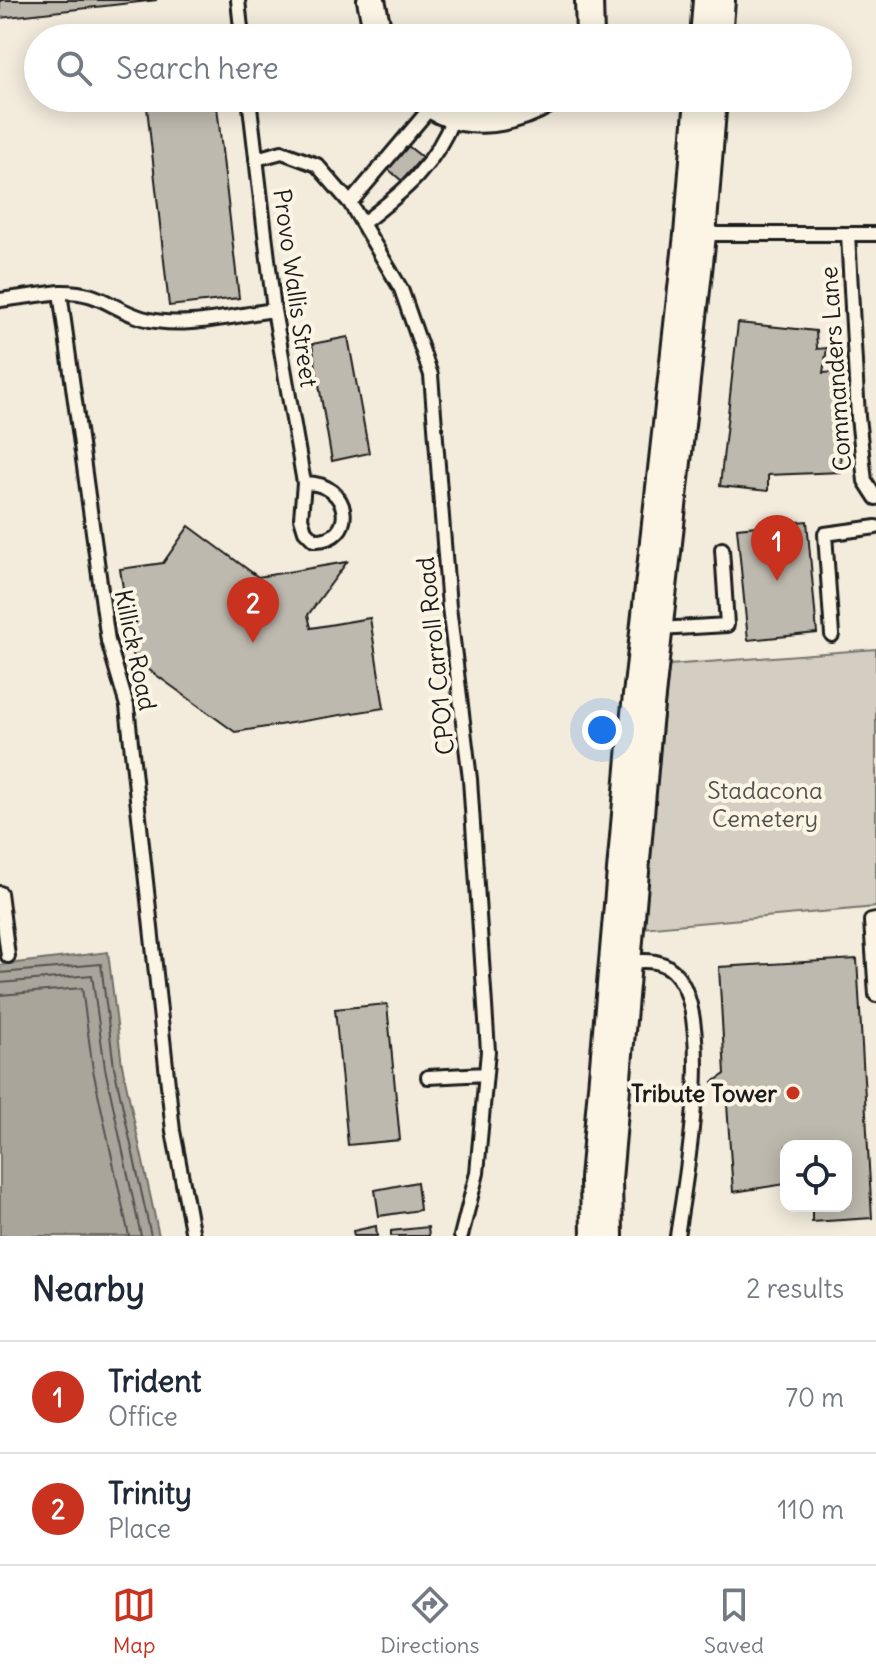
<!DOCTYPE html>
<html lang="en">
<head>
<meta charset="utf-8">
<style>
  :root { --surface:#fff; --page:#f2f2f3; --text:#1f2937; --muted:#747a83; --line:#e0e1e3; --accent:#c8321e }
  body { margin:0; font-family:Delius,sans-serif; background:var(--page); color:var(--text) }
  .controls { position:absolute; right:24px; bottom:24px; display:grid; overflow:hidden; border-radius:16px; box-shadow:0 4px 20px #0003 }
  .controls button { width:72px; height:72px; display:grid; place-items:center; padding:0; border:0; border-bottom:2px solid var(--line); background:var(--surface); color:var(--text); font:40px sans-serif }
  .you { position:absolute; left:602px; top:730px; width:28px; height:28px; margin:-20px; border:6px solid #fff; border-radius:50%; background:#1a73e8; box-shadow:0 0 0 12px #1a73e833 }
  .badge { display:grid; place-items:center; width:52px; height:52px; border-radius:50%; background:var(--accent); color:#fff; font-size:26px; font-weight:700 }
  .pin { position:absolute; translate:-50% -66px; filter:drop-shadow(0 2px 4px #0008) }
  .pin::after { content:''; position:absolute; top:42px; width:28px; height:24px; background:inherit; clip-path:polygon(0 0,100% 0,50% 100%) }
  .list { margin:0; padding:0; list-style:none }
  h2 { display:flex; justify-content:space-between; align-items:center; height:104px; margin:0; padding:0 32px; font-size:34px }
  h2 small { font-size:26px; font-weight:400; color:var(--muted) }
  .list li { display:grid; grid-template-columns:52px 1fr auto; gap:24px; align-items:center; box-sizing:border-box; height:112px; padding:0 32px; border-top:2px solid var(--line) }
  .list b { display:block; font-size:30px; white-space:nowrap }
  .list p { margin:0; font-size:26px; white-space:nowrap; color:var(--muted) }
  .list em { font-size:26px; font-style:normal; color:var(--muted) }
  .icon { flex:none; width:44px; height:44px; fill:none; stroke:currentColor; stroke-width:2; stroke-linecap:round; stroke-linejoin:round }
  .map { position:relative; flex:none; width:876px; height:1236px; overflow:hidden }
  .search { position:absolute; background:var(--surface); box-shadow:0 4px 20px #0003; left:24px; right:24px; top:24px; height:88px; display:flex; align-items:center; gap:20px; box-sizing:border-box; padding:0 28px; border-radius:44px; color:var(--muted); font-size:30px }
  .sheet { height:328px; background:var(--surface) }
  nav { display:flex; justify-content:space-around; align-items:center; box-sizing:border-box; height:112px; border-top:2px solid var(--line); background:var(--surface); font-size:22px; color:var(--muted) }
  nav a { display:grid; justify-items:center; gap:4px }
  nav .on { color:var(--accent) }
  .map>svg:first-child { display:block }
  .green { fill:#d3cec1; stroke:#78756e; stroke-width:2 }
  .water { fill:#aaa59b; stroke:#716e68; stroke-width:2 }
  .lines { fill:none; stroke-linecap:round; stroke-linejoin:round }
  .shore { stroke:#55534f; stroke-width:2 }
  .building { fill:#beb9ae; stroke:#1c1c1c; stroke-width:2 }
  .service-casing { stroke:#1c1c1c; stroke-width:18 }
  .minor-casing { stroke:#1c1c1c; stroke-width:32 }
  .primary-casing { stroke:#1c1c1c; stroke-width:46 }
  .service { stroke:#fcf5e5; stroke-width:12 }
  .minor { stroke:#fcf5e5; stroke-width:26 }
  .primary { stroke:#fcf5e5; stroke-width:40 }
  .poi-dot { fill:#c8321e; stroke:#fcf5e5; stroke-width:3 }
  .labels { text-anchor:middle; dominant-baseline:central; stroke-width:8; stroke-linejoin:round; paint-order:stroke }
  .street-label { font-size:24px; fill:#1c1c1c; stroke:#fcf5e5 }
  .park-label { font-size:24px; fill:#53514e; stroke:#fcf5e5 }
  .poi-label { font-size:24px; font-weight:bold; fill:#1c1c1c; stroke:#fcf5e5; text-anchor:end }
</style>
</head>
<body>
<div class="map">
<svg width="876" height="1236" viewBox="0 0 876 1236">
  <rect width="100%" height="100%" fill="#f3ecdd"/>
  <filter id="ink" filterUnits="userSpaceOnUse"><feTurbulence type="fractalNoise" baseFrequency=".0125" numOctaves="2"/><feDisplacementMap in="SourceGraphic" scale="16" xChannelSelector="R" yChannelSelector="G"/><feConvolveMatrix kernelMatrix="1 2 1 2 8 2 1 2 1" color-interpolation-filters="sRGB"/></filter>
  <g filter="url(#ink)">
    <!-- green -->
    <path class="green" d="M876 649V907L642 928 669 665Z"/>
    <!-- water -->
    <path class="water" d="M108 952 122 1065 159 1236H0V965Z"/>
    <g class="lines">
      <!-- shore -->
      <path class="shore" d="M0 973 101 964 114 1067 151 1236
        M0 983 92 975 105 1068 141 1236
        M0 995 82 988 93 1070 129 1236"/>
    </g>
    <!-- building -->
    <path class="building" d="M0 0H157L0 18Z
      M146 98H216L239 298 169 306Z
      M408 146 422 157 402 181 388 169Z
      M738 323 816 331 817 349 827 348 823 373 837 372 841 472 768 475V491L720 486Z
      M348 337 369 453 332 461 312 344Z
      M807 521 817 633 748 640 737 528Z
      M189 526 258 577 347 562 308 615 311 628 370 618 384 708 235 732 134 659 120 569 163 563Z
      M857 959 872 1218 812 1222V1206H846V1146H786V1184L733 1192 727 1104 713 1082 725 1074 719 967Z
      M387 1004 400 1140 348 1145 335 1009Z
      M417 1182 420 1210 379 1216 375 1190Z
      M376 1226 377 1236H354L353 1231Z
      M428 1227 429 1236H391V1231Z"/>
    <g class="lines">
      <defs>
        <path id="service" d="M238 0 242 38
          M249 98 274 310 304 483 301 518 305 531 314 540C357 542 353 482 304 483
          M256 159 282 152 317 165 350 203 401 289 431 375 449 607 470 779 488 1051 477 1173 461 1236
          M350 203 432 106
          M363 223C406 190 434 167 454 116
          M699 234H876
          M848 234 858 417 865 481 876 498
          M0 300 60 292
          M659 629 727 625 722 549
          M832 635 825 534 876 527
          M0 893 8 956
          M876 920 871 921 876 995
          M627 962C641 961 655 959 668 967 720 1001 685 1182 677 1236
          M428 1077 486 1074
          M193 1236 173 1131 127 706 108 641 60 292C100 291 108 307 142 318 182 330 234 315 274 310"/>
        <path id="minor" d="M371 0 379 38
          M589 0 590 38
          M423 98C460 130 511 121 550 98"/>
        <path id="primary" d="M711 38 714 0
          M602 1236 601 1179 641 723 695 235 706 98"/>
      </defs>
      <!-- service casing -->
      <use href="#service" class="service-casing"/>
      <!-- minor casing -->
      <use href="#minor" class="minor-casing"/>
      <!-- primary casing -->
      <use href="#primary" class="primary-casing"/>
      <!-- service -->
      <use href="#service" class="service"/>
      <!-- minor -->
      <use href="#minor" class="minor"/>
      <!-- primary -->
      <use href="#primary" class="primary"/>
    </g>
  </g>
  <!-- markers -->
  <circle class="poi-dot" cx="793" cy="1093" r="8"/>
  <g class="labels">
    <!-- street labels -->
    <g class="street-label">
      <text transform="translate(296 288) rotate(82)">Provo Wallis Street</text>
      <text transform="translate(835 369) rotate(-94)">Commanders Lane</text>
      <text transform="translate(136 650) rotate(78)">Killick Road</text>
      <text transform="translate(435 656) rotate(-96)">CPO1 Carroll Road</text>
    </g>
    <!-- park labels -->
    <g class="park-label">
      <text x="765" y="790">Stadacona<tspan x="765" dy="28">Cemetery</tspan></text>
    </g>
    <!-- poi labels -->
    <g class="poi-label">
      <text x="777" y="1093">Tribute Tower</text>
    </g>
  </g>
</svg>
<div class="controls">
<button><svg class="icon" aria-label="locate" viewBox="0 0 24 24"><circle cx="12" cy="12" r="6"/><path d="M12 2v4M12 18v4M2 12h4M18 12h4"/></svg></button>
</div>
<div class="you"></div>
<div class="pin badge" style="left:777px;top:581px">1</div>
<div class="pin badge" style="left:253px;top:643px">2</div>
<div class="search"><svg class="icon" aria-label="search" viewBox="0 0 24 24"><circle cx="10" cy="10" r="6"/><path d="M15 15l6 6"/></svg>Search here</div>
</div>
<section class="sheet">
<h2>Nearby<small>2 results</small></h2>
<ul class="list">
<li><span class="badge">1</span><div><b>Trident</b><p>Office</p></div><em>70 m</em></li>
<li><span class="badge">2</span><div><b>Trinity</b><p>Place</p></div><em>110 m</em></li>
</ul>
</section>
<nav>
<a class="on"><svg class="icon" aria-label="map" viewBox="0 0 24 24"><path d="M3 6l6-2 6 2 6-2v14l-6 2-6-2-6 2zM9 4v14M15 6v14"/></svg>Map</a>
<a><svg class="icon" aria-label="directions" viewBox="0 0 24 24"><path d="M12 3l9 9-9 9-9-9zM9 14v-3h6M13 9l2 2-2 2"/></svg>Directions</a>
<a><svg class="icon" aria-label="saved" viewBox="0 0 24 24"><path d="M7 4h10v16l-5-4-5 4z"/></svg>Saved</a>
</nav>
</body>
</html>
